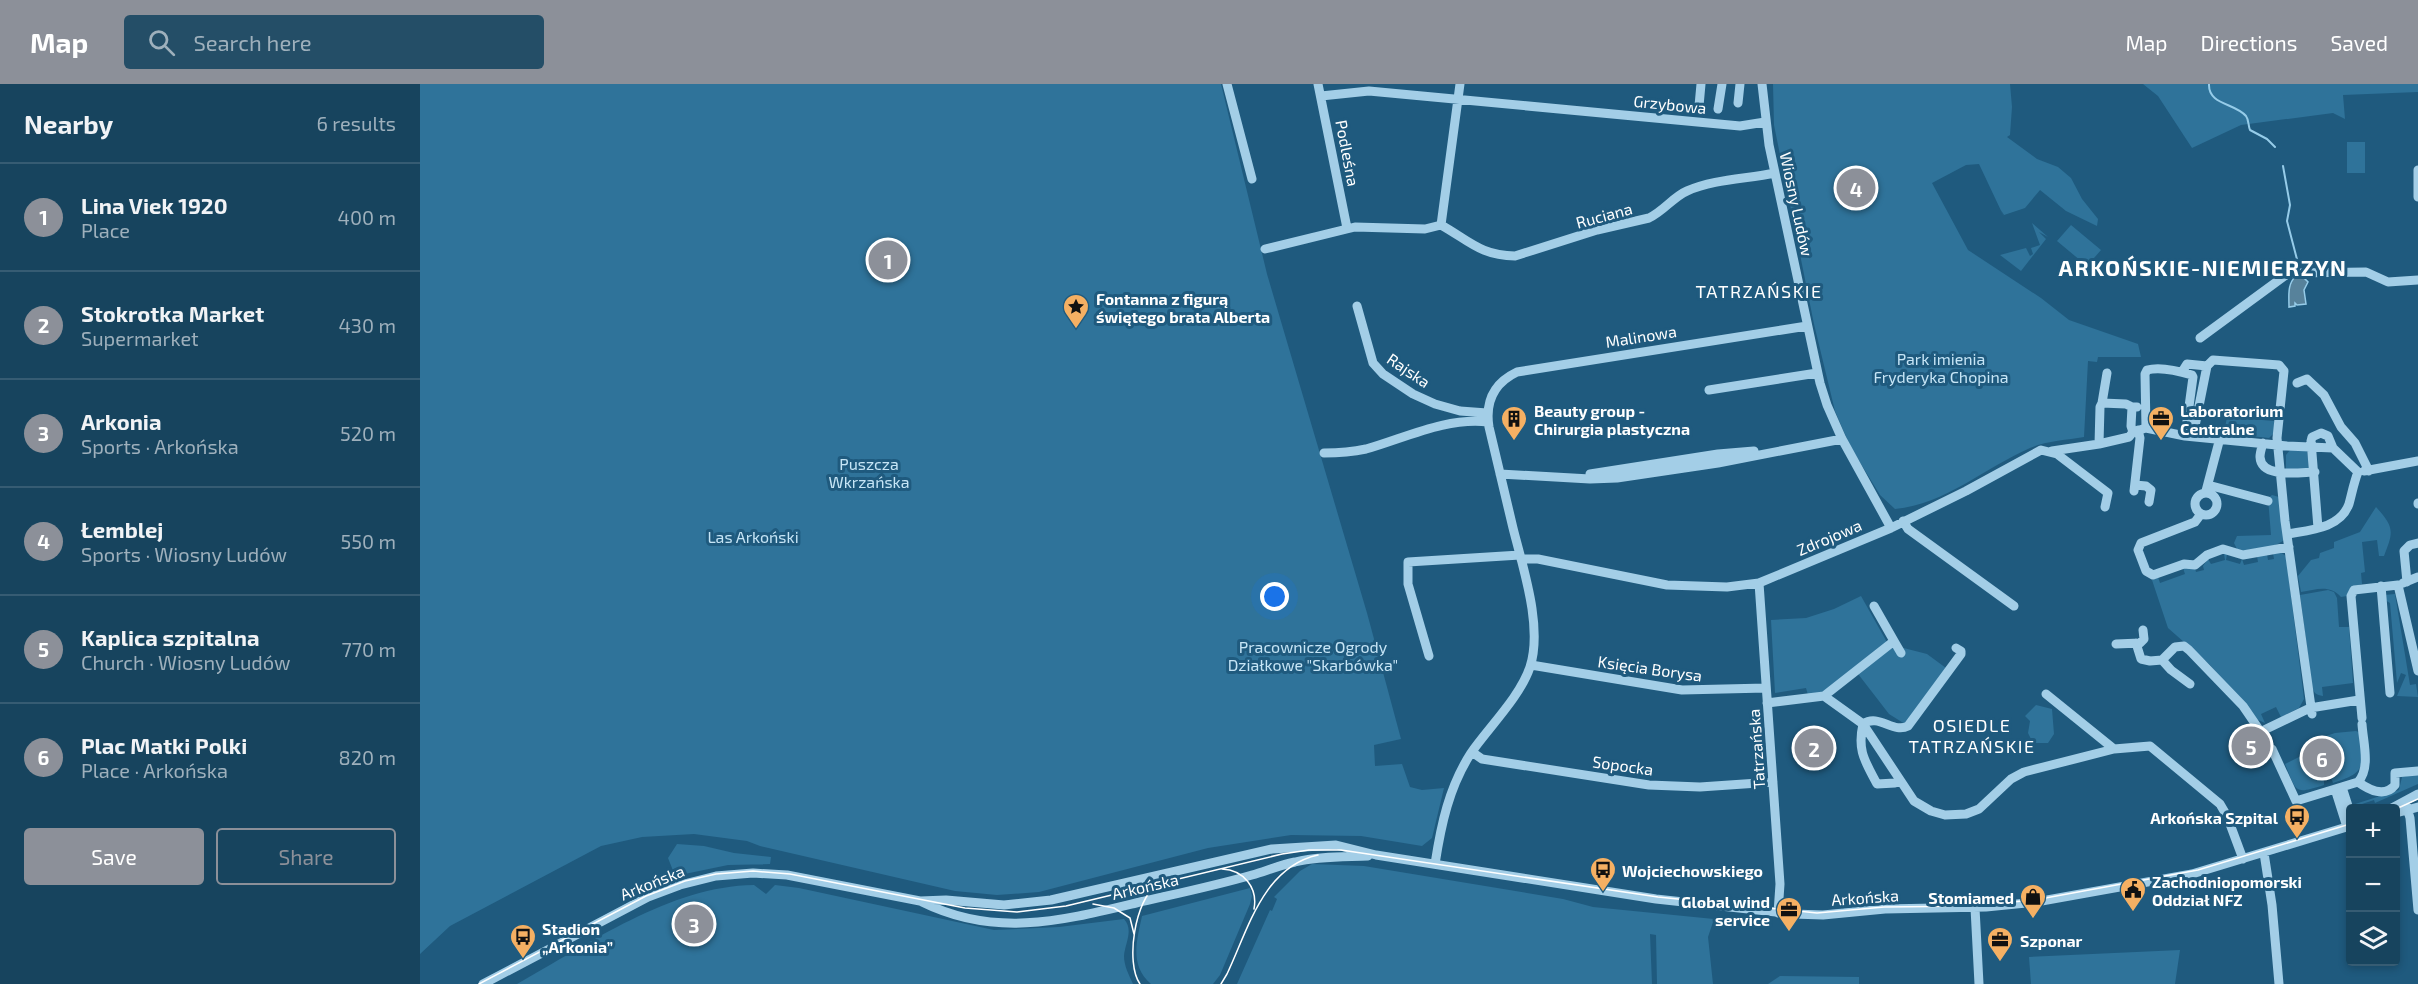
<!DOCTYPE html>
<html lang="en">
<head>
<meta charset="utf-8">
<style>
  :root { --surface:#17445e; --page:#244e67; --text:#f1f3f6; --muted:#9eb0bc; --line:#365c73; --accent:#8c9099 }
  body { margin:0; font-family:"Exo 2",sans-serif; background:var(--page); color:var(--text) }
  .controls { position:absolute; right:18px; bottom:18px; display:grid; overflow:hidden; border-radius:6px; box-shadow:0 3px 9px #0003 }
  .controls button { width:54px; height:54px; display:grid; place-items:center; padding:0; border:0; border-bottom:2px solid var(--line); background:var(--surface); color:var(--text); font:30px sans-serif }
  .you { position:absolute; left:855px; top:513px; width:21px; height:21px; margin:-15px; border:4px solid #fff; border-radius:50%; background:#1a73e8; box-shadow:0 0 0 9px #1a73e833 }
  .badge { display:grid; place-items:center; width:39px; height:39px; border-radius:50%; background:var(--accent); color:#fff; font-size:20px; font-weight:700 }
  .pin { position:absolute; translate:-50% -50%; border:3px solid #fff; box-shadow:0 2px 6px #0006 }
  .list { margin:0; padding:0; list-style:none }
  h2 { display:flex; justify-content:space-between; align-items:center; height:78px; margin:0; padding:0 24px; font-size:26px }
  h2 small { font-size:20px; font-weight:400; color:var(--muted) }
  .list li { display:grid; grid-template-columns:39px 1fr auto; gap:18px; align-items:center; box-sizing:border-box; height:108px; padding:0 24px; border-top:2px solid var(--line) }
  .list b { display:block; font-size:22px; white-space:nowrap }
  .list p { margin:0; font-size:20px; white-space:nowrap; color:var(--muted) }
  .list em { font-size:20px; font-style:normal; color:var(--muted) }
  .actions { display:flex; gap:12px; padding:18px 24px }
  .actions a { flex:1; padding:14px 0; border:2px solid var(--accent); border-radius:6px; text-align:center; font-size:21px; color:var(--accent) }
  .actions .main { background:var(--accent); color:#fff }
  .icon { flex:none; width:33px; height:33px; fill:none; stroke:currentColor; stroke-width:2; stroke-linecap:round; stroke-linejoin:round }
  .map { position:relative; flex:none; width:1998px; height:900px; overflow:hidden }
  header { display:flex; align-items:center; gap:36px; box-sizing:border-box; height:84px; padding:0 30px; background:var(--accent); color:#fff }
  header strong { font-size:28px }
  nav { display:flex; gap:33px; margin-inline-start:auto; font-size:21px }
  .search { width:420px; height:54px; background:var(--page); display:flex; align-items:center; gap:15px; box-sizing:border-box; padding:0 21px; border-radius:6px; color:var(--muted); font-size:22px }
  main { display:flex }
  aside { flex:1; background:var(--surface) }
  .map>svg:first-child { display:block }
  .green { fill:#2f739a }
  .water { fill:#57829b; stroke:#96cce9; stroke-width:1.5 }
  .lines { fill:none; stroke-linecap:round; stroke-linejoin:round }
  .stream { stroke:#96cce9; stroke-width:2 }
  .minor { stroke:#a3cee7; stroke-width:9 }
  .tram { stroke:#fff; stroke-width:1.5 }
  .labels { text-anchor:middle; dominant-baseline:central; stroke-width:6; stroke-linejoin:round; paint-order:stroke }
  .street-label { font-size:16px; fill:#fff; stroke:#1f5a7e }
  .poi-label { font-size:16px; font-weight:bold; fill:#fff; stroke:#1f5a7e; text-anchor:start }
  .park-label { font-size:16px; fill:#c6e5f6; stroke:#1f5a7e }
  .neighbourhood-label { font-size:18px; letter-spacing:1.5px; fill:#fff; stroke:#1f5a7e }
  .district-label { font-size:22px; font-weight:bold; letter-spacing:1.5px; fill:#fff; stroke:#1f5a7e }
</style>
</head>
<body>
<header>
<strong>Map</strong>
<div class="search"><svg class="icon" aria-label="search" viewBox="0 0 24 24"><circle cx="10" cy="10" r="6"/><path d="M15 15l6 6"/></svg>Search here</div>
<nav><a>Map</a><a>Directions</a><a>Saved</a></nav>
</header>
<main>
<aside>
<h2>Nearby<small>6 results</small></h2>
<ul class="list">
<li><span class="badge">1</span><div><b>Lina Viek 1920</b><p>Place</p></div><em>400 m</em></li>
<li><span class="badge">2</span><div><b>Stokrotka Market</b><p>Supermarket</p></div><em>430 m</em></li>
<li><span class="badge">3</span><div><b>Arkonia</b><p>Sports · Arkońska</p></div><em>520 m</em></li>
<li><span class="badge">4</span><div><b>Łemblej</b><p>Sports · Wiosny Ludów</p></div><em>550 m</em></li>
<li><span class="badge">5</span><div><b>Kaplica szpitalna</b><p>Church · Wiosny Ludów</p></div><em>770 m</em></li>
<li><span class="badge">6</span><div><b>Plac Matki Polki</b><p>Place · Arkońska</p></div><em>820 m</em></li>
</ul>
<div class="actions"><a class="main">Save</a><a>Share</a></div>
</aside>
<div class="map">
<svg width="1998" height="900" viewBox="0 0 1998 900">
  <rect width="100%" height="100%" fill="#1f5a7e"/>
  <!-- green -->
  <path class="green" d="M0 0H801L847 190 947 529 981 655 954 661 955 682 982 680 990 703 1002 706 1024 704 1012 754 1002 762 941 752 871 751 788 764 619 808 577 811 535 807 340 762 327 757 274 750 222 753 181 762 30 842 0 870Z
    M1353 0H1590L1592 23 1590 51 1587 53 1617 75 1638 83 1651 94 1662 115 1678 135 1677 142 1646 127 1620 106 1605 124 1584 131 1581 126 1584 133 1559 80 1546 81 1512 99 1548 166 1621 214 1649 236 1718 260 1721 273H1678L1677 278 1668 277 1664 353C1647 356 1626 357 1610 364 1564 384 1526 420 1475 425L1460 411 1430 362 1415 327 1394 240 1354 41Z
    M1723 0H1998V8L1923 11 1925 35 1913 29 1821 41 1772 64 1738 12Z
    M1927 58H1945V89H1927Z
    M1612 139 1628 153 1619 148 1626 155 1601 187 1580 171 1606 164 1610 172 1613 170 1611 164 1620 161Z
    M1651 141 1681 166 1667 182 1637 157Z
    M1807 333 1854 337V349L1849 354 1804 349Z
    M1870 366H1887L1889 385H1866V371Z
    M1852 411 1859 413 1865 455C1856 464 1829 469 1817 465L1814 459 1817 452 1851 451 1848 414Z
    M1956 423C1974 443 1974 447 1964 472H1959L1957 456 1942 458 1945 488 1941 489 1942 500 1931 503 1927 512 1921 513C1909 500 1896 506 1881 508L1878 492 1891 476 1899 474 1900 469 1914 464V458L1940 448Z
    M1860 468 1866 472 1884 615 1879 624 1861 633 1856 623 1841 630 1845 639 1836 635 1790 581 1748 544 1732 496 1738 493 1740 499 1765 490 1763 484H1775L1776 488 1784 486 1783 482 1788 475 1791 480 1805 476 1804 470H1807L1806 476 1820 480 1822 475 1824 481 1838 478 1837 472 1847 470 1848 476 1854 475 1853 469Z
    M1908 506 1914 508 1917 514 1919 543H1929L1933 599 1902 603 1903 612C1896 611 1894 609 1892 603L1880 511Z
    M1975 510 1990 601 1996 600 1998 613 1977 612 1986 591 1981 589 1977 599 1970 519 1965 516 1964 511Z
    M1441 512 1468 560 1507 570 1526 584 1485 640 1469 630 1435 586 1403 610 1388 611 1386 604 1355 609 1351 536 1386 534 1414 525Z
    M1616 621 1632 625 1634 650 1628 659H1613L1608 649 1610 637 1605 632Z
    M1936 647 1941 649C1942 682 1948 688 1913 699L1897 655 1915 649Z
    M1894 656 1904 682V701C1873 711 1877 708 1865 680L1885 670 1888 665 1887 660Z
    M1998 690V700L1955 719 1954 716 1942 720V723L1932 724V721L1979 706 1982 693Z
    M257 760 284 762 314 769 351 773 350 780 308 781 255 792 252 791 254 789 248 774Z
    M892 780 944 782 1143 815 1173 823 1294 835 1288 853 1293 900H1237L1236 851 1230 850 1232 900H817L850 826 852 827 857 815 854 813 880 787Z
    M334 801 346 810 355 801 379 804 574 846 639 843 704 835C714 846 705 859 704 872 704 882 709 891 713 900H97C169 860 250 802 334 801Z
    M830 804 832 812 830 820 800 891 793 900H731C709 881 717 856 722 832Z
    M1760 866 1755 900H1611L1609 873Z
    M1360 892 1439 893V900H1348Z"/>
  <!-- water -->
  <path class="water" d="M1876 192H1882L1888 198 1884 206 1886 220 1877 221 1875 219V222L1869 223C1869 212 1867 200 1876 192Z"/>
  <g class="lines">
    <!-- stream -->
    <path class="stream" d="M1789 0C1788 21 1815 19 1826 32 1829 36 1828 41 1830 46L1847 55 1855 63
      M1863 82 1870 121 1867 137 1879 183"/>
    <!-- minor -->
    <path class="minor" d="M807 0 832 95
      M898 0 927 144
      M1342 0 1349 61 1400 299 1407 321 1422 355 1471 444
      M901 12 949 7 1320 42 1345 38
      M1318 19 1320 0
      M1279 22 1281 0
      M1298 25 1302 0
      M1998 86V113
      M1021 141C1048 156 1061 172 1095 172L1177 146 1229 134C1244 127 1253 113 1267 107 1294 95 1327 95 1355 89
      M1021 141 1040 0
      M845 165 935 143 1005 145 1021 141
      M937 222 953 279 963 290 993 310 1015 320 1040 327 1067 329
      M1780 254 1866 191 1873 189 1946 188 1968 198 1998 196
      M1762 288 1767 280 1787 282 1793 276 1859 281 1864 287 1857 354 1865 437 1892 630
      M1877 299 1887 295 1904 311 1921 343 1935 359 1949 387
      M1289 306 1397 289
      M1682 319 1687 289
      M1726 344 1725 290 1727 286C1741 282 1759 287 1772 291L1773 293 1765 352
      M1713 348 1711 342 1712 323H1717
      M1773 352 1787 282
      M1843 359C1842 363 1840 368 1840 373 1841 395 1881 388 1895 388
      M1679 360 1709 353 1713 348 1726 344 1765 352 1867 362 1913 364
      M1632 367 1679 360 1680 323 1682 319 1706 320 1712 323
      M904 369C918 369 932 368 946 365 985 354 1026 333 1068 338
      M1944 387 1998 377
      M1080 390 1170 395 1197 394 1298 379 1422 355
      M1170 390 1298 370 1334 367
      M1715 401 1726 402 1731 406 1729 418
      M1788 401 1848 417
      M1714 407 1720 354 1718 346
      M1786 407 1800 354
      M1775 420a11 11 0 1 1 22 0a11 11 0 1 1-22 0Z
      M1998 419V420
      M1781 430 1775 438 1721 459 1718 466 1726 487 1733 491 1764 480 1775 481 1787 471 1803 465 1823 471 1869 463
      M1483 437 1488 445 1594 522
      M1867 450C1889 446 1920 445 1929 420 1932 409 1934 398 1938 388L1913 364 1908 352 1901 349 1892 353 1891 357 1898 444
      M1101 475H1118L1247 501 1307 503 1339 499 1471 444 1546 407 1621 366 1637 370 1688 409 1685 423
      M1987 498 1984 467 1990 461 1998 459
      M1339 499 1360 800 1358 829
      M1983 499 1998 493
      M1961 502 1970 609
      M1474 557 1481 569
      M1716 559 1721 575 1730 577 1742 576 1751 586 1770 600
      M1696 560 1720 559 1724 555 1723 546
      M1536 564 1541 567V570L1488 642C1473 650 1459 629 1443 640L1494 717 1511 727 1525 731 1546 730 1559 725 1591 695 1604 688 1694 665 1730 662 1800 720 1807 732 1823 775
      M1009 572 988 500V478L1100 471
      M1742 576 1755 563 1764 562 1769 566 1823 622 1849 660
      M1111 581 1262 606 1346 604
      M1626 610 1694 665
      M1404 612 1474 557 1454 522
      M1347 619 1404 612 1443 640C1437 667 1445 677 1457 700L1475 699 1479 697
      M1942 634 1931 512 1934 506 1978 501 1998 587
      M1842 647 1890 624 1939 616
      M1852 665 1876 717 1938 698C1951 684 1943 658 1942 640
      M1052 668 1062 675 1229 701 1280 703 1353 698
      M1938 698C1949 706 1965 714 1975 701V689L1998 687
      M1922 703 1930 728
      M1915 705 1927 743
      M1985 717 1990 734 1998 826
      M1972 724 1998 710
      M1976 729 1998 723
      M1844 769 1852 821 1859 900
      M1015 780C1021 741 1029 703 1051 669 1069 643 1100 613 1110 583 1123 543 1103 484 1093 444 1085 411 1077 377 1069 343 1065 318 1074 299 1097 288L1387 242
      M502 818C575 854 641 837 716 819 755 810 794 802 832 791 846 787 860 781 875 778 899 772 924 773 948 772
      M1555 824 1559 900
      M63 900 228 813 260 801 296 792 333 789 367 791 500 817 526 816 584 821 631 816 852 765 916 761 956 771 1236 815 1373 830 1403 831 1465 825 1566 823 1616 818 1772 790 1930 742"/>
    <!-- tram -->
    <path class="tram" d="M1976 725 1998 715
      M802 785C824 786 838 804 834 825
      M673 820 694 824 710 834 714 850
      M59 900 226 812 265 797 296 790 333 787 370 790 545 824 597 828 646 822 862 770 889 766H921L1238 813 1397 829 1464 823 1556 822 1620 815 1778 786 1930 740
      M720 900C705 879 715 815 737 801
      M801 900 807 890C828 846 843 783 898 771"/>
  </g>
  <!-- icons -->
  <defs>
    <symbol id="sight-pin" viewBox="-11 -11 22 30"><path d="M0 17L-7.5 6A9.5 9.5 0 1 1 7.5 6Z" fill="#f5b063" stroke="#1f5a7e"/><path d="M0-6L1.8-2.2L6-1.7L2.9 1.2L3.7 5.4L0 3.3L-3.7 5.4L-2.9 1.2L-6-1.7L-1.8-2.2Z" fill="#111"/></symbol>
    <symbol id="building-pin" viewBox="-11 -11 22 30"><path d="M0 17L-7.5 6A9.5 9.5 0 1 1 7.5 6Z" fill="#f5b063" stroke="#1f5a7e"/><path d="M-4-6H4V6H1V3H-1V6H-4ZM-2.5-4.3h1.7v1.8h-1.7ZM.8-4.3h1.7v1.8H.8ZM-2.5-1h1.7V.8h-1.7ZM.8-1h1.7V.8H.8Z" fill="#111"/></symbol>
    <symbol id="office-pin" viewBox="-11 -11 22 30"><path d="M0 17L-7.5 6A9.5 9.5 0 1 1 7.5 6Z" fill="#f5b063" stroke="#1f5a7e"/><path d="M-6-3h4V-5.5h4V-3h4V5H-6ZM-1-4.5V-3h2v-1.5ZM-6 0V1H6V0Z" fill="#111"/></symbol>
    <symbol id="bus-pin" viewBox="-11 -11 22 30"><path d="M0 17L-7.5 6A9.5 9.5 0 1 1 7.5 6Z" fill="#f5b063" stroke="#1f5a7e"/><path d="M-5-6H5V4H4V6H2V4H-2V6H-4V4H-5ZM-3.5-4V0h7V-4ZM-3.5 1.2v1.5H-2V1.2ZM2 1.2v1.5H3.5V1.2Z" fill="#111"/></symbol>
    <symbol id="civic-pin" viewBox="-11 -11 22 30"><path d="M0 17L-7.5 6A9.5 9.5 0 1 1 7.5 6Z" fill="#f5b063" stroke="#1f5a7e"/><path d="M-.6-6.5H3V-4.5H.6V-3L4-1V1h2V6H-6V1h2V-1L-.6-3ZM-1.2 2.5V6h2.4V2.5Z" fill="#111"/></symbol>
    <symbol id="shop-pin" viewBox="-11 -11 22 30"><path d="M0 17L-7.5 6A9.5 9.5 0 1 1 7.5 6Z" fill="#f5b063" stroke="#1f5a7e"/><path d="M-5-2.5h2.3a2.7 3.5 0 0 1 5.4 0H5L5.5 6h-11ZM-1.5-2.5h3a1.5 2.3 0 0 0-3 0Z" fill="#111"/></symbol>
  </defs>
  <g fill-rule="evenodd">
    <use href="#sight-pin" x="641" y="208" width="30" height="40"/>
    <use href="#building-pin" x="1079" y="320" width="30" height="40"/>
    <use href="#office-pin" x="1726" y="320" width="30" height="40"/>
    <use href="#bus-pin" x="1862" y="718" width="30" height="40"/>
    <use href="#bus-pin" x="1168" y="771" width="30" height="40"/>
    <use href="#civic-pin" x="1698" y="791" width="30" height="40"/>
    <use href="#shop-pin" x="1598" y="798" width="30" height="40"/>
    <use href="#office-pin" x="1354" y="811" width="30" height="40"/>
    <use href="#bus-pin" x="88" y="838" width="30" height="40"/>
    <use href="#office-pin" x="1565" y="841" width="30" height="40"/>
  </g>
  <g class="labels">
    <!-- street labels -->
    <g class="street-label">
      <text transform="translate(1250 20) rotate(6)">Grzybowa</text>
      <text transform="translate(928 69) rotate(79)">Podleśna</text>
      <text transform="translate(1377 120) rotate(78)">Wiosny Ludów</text>
      <text transform="translate(1184 131) rotate(-15)">Ruciana</text>
      <text transform="translate(1221 252) rotate(-9)">Malinowa</text>
      <text transform="translate(989 286) rotate(34)">Rajska</text>
      <text transform="translate(1409 453) rotate(-23)">Zdrojowa</text>
      <text transform="translate(1230 584) rotate(8)">Księcia Borysa</text>
      <text transform="translate(1336 665) rotate(-94)">Tatrzańska</text>
      <text transform="translate(1203 681) rotate(8)">Sopocka</text>
      <text transform="translate(232 798) rotate(-22)">Arkońska</text>
      <text transform="translate(725 802) rotate(-13)">Arkońska</text>
      <text transform="translate(1445 813) rotate(-4)">Arkońska</text>
    </g>
    <!-- poi labels -->
    <g class="poi-label">
      <text x="676" y="214">Fontanna z figurą<tspan x="676" dy="18">świętego brata Alberta</tspan></text>
      <text x="1114" y="326">Beauty group -<tspan x="1114" dy="18">Chirurgia plastyczna</tspan></text>
      <text x="1760" y="326">Laboratorium<tspan x="1760" dy="18">Centralne</tspan></text>
      <text x="1858" y="733" text-anchor="end">Arkońska Szpital</text>
      <text x="1202" y="786">Wojciechowskiego</text>
      <text x="1732" y="797">Zachodniopomorski<tspan x="1732" dy="18">Oddział NFZ</tspan></text>
      <text x="1594" y="813" text-anchor="end">Stomiamed</text>
      <text x="1350" y="817" text-anchor="end">Global wind<tspan x="1350" dy="18">service</tspan></text>
      <text x="122" y="844">Stadion<tspan x="122" dy="18">„Arkonia”</tspan></text>
      <text x="1600" y="856">Szponar</text>
    </g>
    <!-- park labels -->
    <g class="park-label">
      <text x="1521" y="274">Park imienia<tspan x="1521" dy="18">Fryderyka Chopina</tspan></text>
      <text x="449" y="379">Puszcza<tspan x="449" dy="18">Wkrzańska</tspan></text>
      <text x="333" y="452">Las Arkoński</text>
      <text x="893" y="562">Pracownicze Ogrody<tspan x="893" dy="18">Działkowe "Skarbówka"</tspan></text>
    </g>
    <!-- neighbourhood labels -->
    <g class="neighbourhood-label">
      <text x="1339" y="207">TATRZAŃSKIE</text>
      <text x="1552" y="641">OSIEDLE<tspan x="1552" dy="21">TATRZAŃSKIE</tspan></text>
    </g>
    <!-- district labels -->
    <g class="district-label">
      <text x="1783" y="183">ARKOŃSKIE-NIEMIERZYN</text>
    </g>
  </g>
</svg>
<div class="controls">
<button>+</button>
<button>−</button>
<button><svg class="icon" aria-label="layers" viewBox="0 0 24 24"><path d="M12 4l9 5-9 5-9-5zM3 14l9 5 9-5"/></svg></button>
</div>
<div class="you"></div>
<div class="pin badge" style="left:468px;top:176px">1</div>
<div class="pin badge" style="left:1394px;top:664px">2</div>
<div class="pin badge" style="left:274px;top:840px">3</div>
<div class="pin badge" style="left:1436px;top:104px">4</div>
<div class="pin badge" style="left:1831px;top:662px">5</div>
<div class="pin badge" style="left:1902px;top:674px">6</div>
</div>
</main>
</body>
</html>
